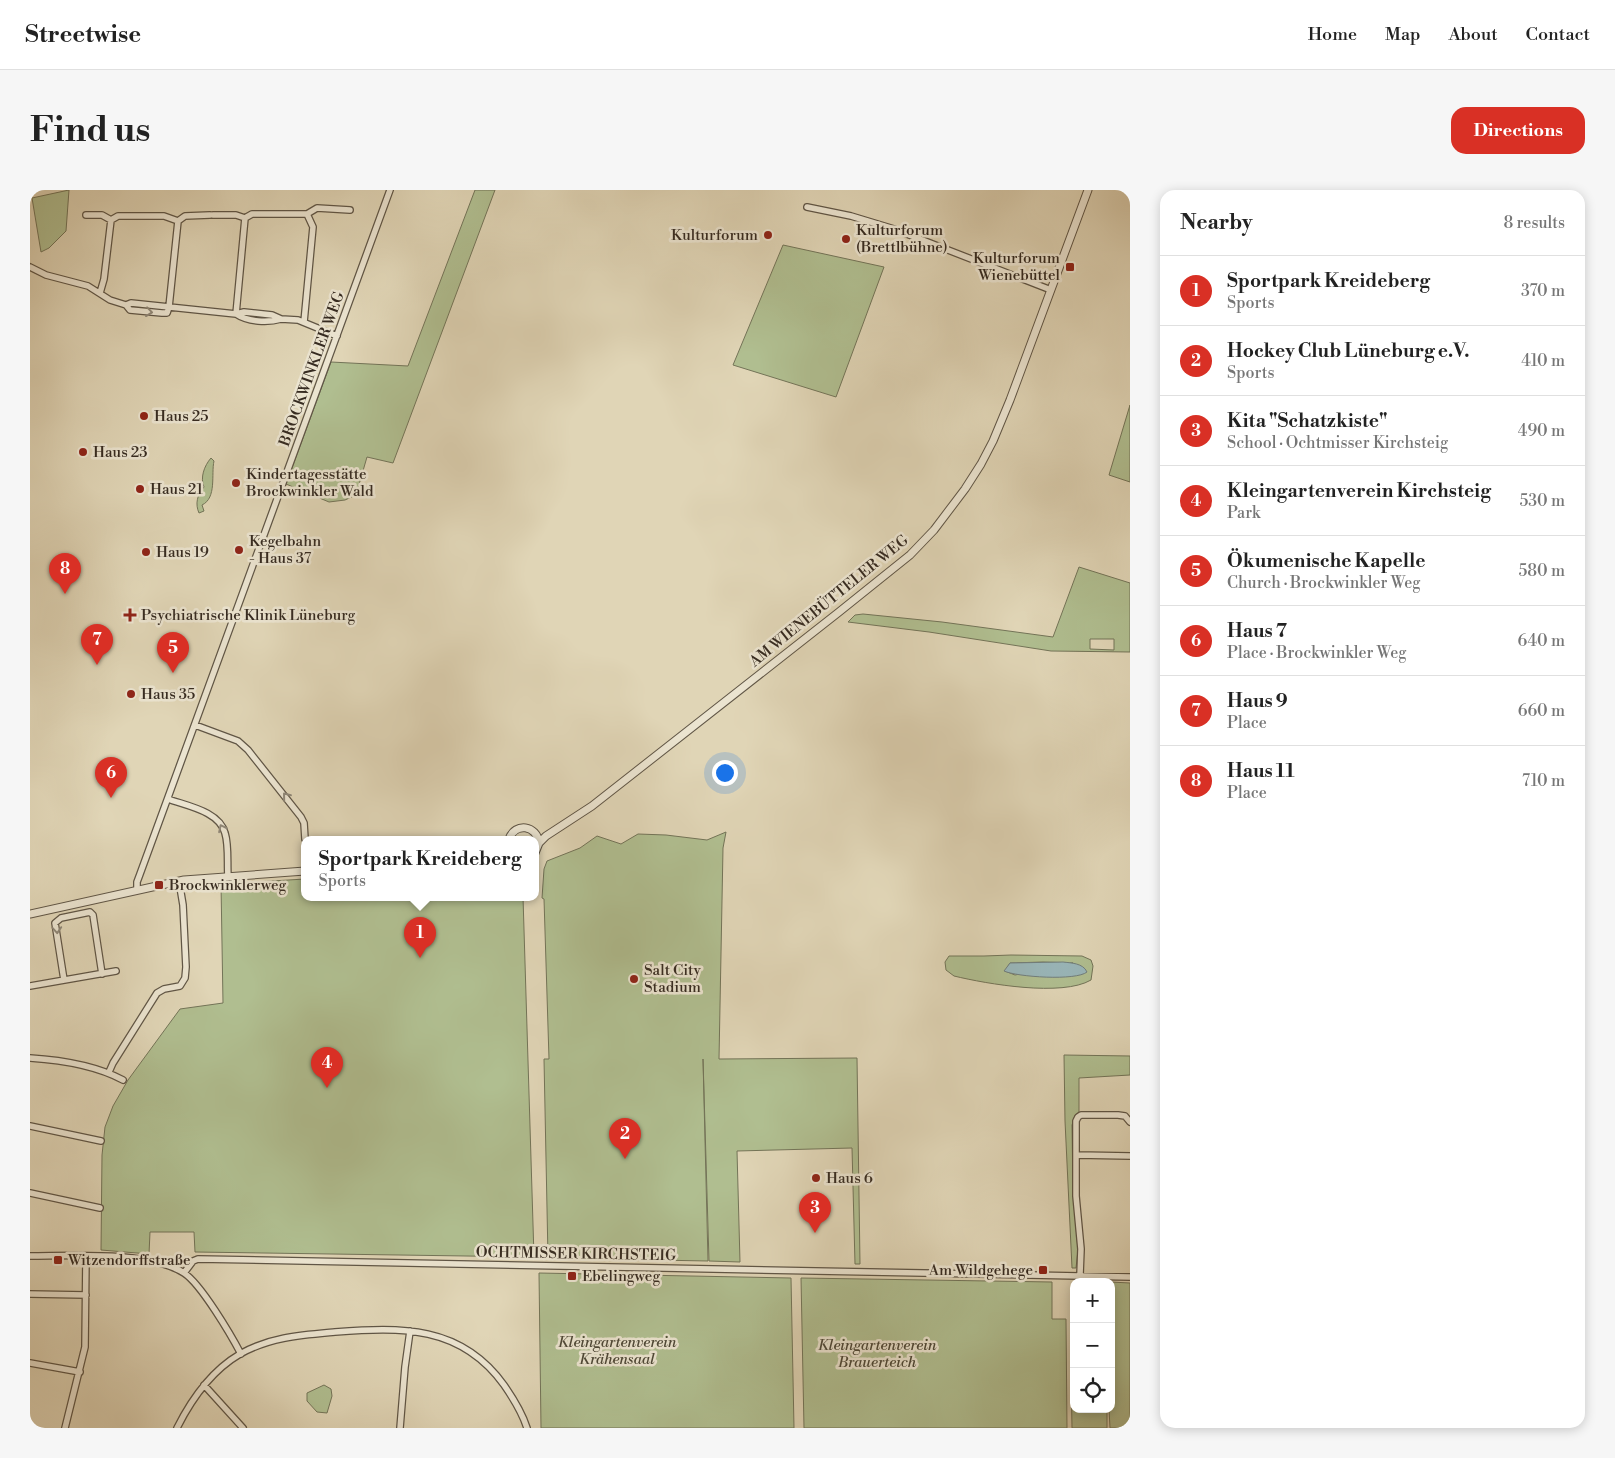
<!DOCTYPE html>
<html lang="en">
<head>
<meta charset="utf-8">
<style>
  :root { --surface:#fff; --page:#f6f6f6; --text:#222; --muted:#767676; --line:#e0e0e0; --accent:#d93025 }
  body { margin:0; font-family:"Libre Bodoni",serif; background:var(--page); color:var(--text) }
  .controls { position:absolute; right:15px; bottom:15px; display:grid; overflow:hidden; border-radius:10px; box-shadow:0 2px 12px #0003 }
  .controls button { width:45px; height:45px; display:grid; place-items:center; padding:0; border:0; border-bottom:1px solid var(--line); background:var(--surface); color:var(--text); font:25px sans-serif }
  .you { position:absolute; left:694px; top:582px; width:18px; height:18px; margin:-12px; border:4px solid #fff; border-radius:50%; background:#1a73e8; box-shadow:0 0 0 8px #1a73e833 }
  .badge { display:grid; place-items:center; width:32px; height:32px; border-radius:50%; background:var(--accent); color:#fff; font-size:16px; font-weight:700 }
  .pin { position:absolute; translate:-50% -41px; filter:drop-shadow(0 1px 2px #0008) }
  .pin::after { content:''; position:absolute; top:26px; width:18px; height:15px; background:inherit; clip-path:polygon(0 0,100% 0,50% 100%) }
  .popup { position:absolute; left:271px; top:646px; width:238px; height:65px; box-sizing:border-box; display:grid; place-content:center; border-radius:10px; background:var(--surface); filter:drop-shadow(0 1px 4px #0005); font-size:16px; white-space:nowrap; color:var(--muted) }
  .popup b { font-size:19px; color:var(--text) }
  .popup::after { content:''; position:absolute; left:50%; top:100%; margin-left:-10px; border:10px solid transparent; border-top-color:var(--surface) }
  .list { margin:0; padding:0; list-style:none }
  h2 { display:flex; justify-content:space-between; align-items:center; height:65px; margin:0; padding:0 20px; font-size:21px }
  h2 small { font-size:16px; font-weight:400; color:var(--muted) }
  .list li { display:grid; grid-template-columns:32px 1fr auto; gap:15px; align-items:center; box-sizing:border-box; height:70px; padding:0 20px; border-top:1px solid var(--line) }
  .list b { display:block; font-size:19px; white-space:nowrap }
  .list p { margin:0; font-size:16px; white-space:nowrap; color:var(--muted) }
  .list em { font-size:16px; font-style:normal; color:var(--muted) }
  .icon { flex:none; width:28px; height:28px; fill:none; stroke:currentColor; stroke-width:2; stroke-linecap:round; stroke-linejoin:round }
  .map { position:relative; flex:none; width:1100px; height:1238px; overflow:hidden; border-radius:15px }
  header { display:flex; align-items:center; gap:30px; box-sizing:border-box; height:70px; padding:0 25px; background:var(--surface); border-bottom:1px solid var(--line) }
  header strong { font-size:24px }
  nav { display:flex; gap:28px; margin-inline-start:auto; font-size:18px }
  .intro { display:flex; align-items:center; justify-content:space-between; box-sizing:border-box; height:120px; padding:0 30px }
  h1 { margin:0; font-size:35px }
  .button { padding:12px 22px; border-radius:15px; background:var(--accent); color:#fff; font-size:18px; font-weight:700 }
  main { display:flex; gap:30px; padding:0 30px }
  aside { flex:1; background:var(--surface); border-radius:15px; box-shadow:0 2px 12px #0003 }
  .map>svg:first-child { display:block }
  .green { fill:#b0be90; stroke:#737458; fill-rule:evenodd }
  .water { fill:#99b6b9; stroke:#717e7c }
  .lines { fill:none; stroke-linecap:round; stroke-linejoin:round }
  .minor-casing { stroke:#605646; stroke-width:8 }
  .tertiary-casing { stroke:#605646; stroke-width:9 }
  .minor { stroke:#ebe4d0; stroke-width:5.5 }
  .tertiary { stroke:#ebe4d0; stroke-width:7 }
  .oneway { stroke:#908878 }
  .poi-dot { fill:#8f2418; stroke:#ebe4d0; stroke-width:2 }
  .labels { text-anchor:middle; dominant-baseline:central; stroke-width:5; stroke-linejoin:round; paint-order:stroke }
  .poi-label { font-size:15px; fill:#362b21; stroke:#ebe4d0; text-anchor:start }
  .street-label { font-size:15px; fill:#362b21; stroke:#ebe4d0 }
  .park-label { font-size:15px; font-style:italic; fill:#4e4837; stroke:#ebe4d0 }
</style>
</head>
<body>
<header>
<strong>Streetwise</strong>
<nav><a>Home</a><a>Map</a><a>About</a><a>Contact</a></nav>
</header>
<div class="intro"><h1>Find us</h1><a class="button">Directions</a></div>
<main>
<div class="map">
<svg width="1100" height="1238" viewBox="0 0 1100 1238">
  <rect width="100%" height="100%" fill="#e0d5b6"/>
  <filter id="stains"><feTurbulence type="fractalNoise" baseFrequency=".004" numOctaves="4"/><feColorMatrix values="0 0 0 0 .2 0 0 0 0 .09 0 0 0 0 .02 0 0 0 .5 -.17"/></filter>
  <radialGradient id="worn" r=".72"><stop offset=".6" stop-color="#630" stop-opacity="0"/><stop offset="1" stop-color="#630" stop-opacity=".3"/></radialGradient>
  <!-- green -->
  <path class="green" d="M39 0 36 41 19 58 11 62 2 8Z
    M445 0H465L363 273 337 267 326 305 315 310 299 312 256 294 301 172 378 176Z
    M753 55 854 77 806 207 703 175Z
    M1100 215V292L1079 285Z
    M181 268 184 271C181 284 187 308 172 315L174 321 169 323C165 314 167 305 174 297 170 288 174 276 181 268Z
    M1049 377 1100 393V462L1021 461 899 442 818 432 825 425 833 424 912 432 1023 447ZM1060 449H1084V460L1060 459Z
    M696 642 693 658 689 869 827 868 830 1074H825L822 958 707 961 710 1072 679 1071 673 869 678 1071 518 1068 514 869H519L514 709 512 708 514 679 517 671 550 658 567 646 591 654 608 644 636 645 677 650Z
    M275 689V707H493L504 1067 165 1062 164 1042H120L119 1064 71 1060 72 965 75 937 83 916 98 890 150 819 193 813 191 694Z
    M981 765 1052 766 1061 770 1063 776 1061 790C1032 807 957 794 924 786L916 780 915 772 919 766H954ZM1013 772 1043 773 985 785 975 781 980 773Z
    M1034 865 1100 866V885L1049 888V922L1045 925 1042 935 1043 1002 1048 1060 1046 1078H1042L1035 931Z
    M509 1083 761 1088 764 1238H511Z
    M771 1088 1022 1092V1129H1036L1037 1238H774Z
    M1081 1092 1100 1093V1238H1080L1079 1219H1081Z
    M1041 1180H1044V1219H1077V1238H1042Z
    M294 1195 301 1199 302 1206 297 1223 287 1222 277 1211V1203Z"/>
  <!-- water -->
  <path class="water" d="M1033 772C1041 773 1053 773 1057 782 1046 791 987 787 974 781L980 773Z"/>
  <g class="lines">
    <defs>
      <path id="minor" d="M777 17 821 26 864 39 1021 100
        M277 24 287 18 320 20
        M56 25H72L81 30
        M183 25H206L215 28
        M148 31 155 26 180 25
        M0 77 16 85 58 96 80 110 96 115 100 120 132 123H137L139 117 148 31 134 26H88L81 30 74 89 70 103
        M96 115 101 113 206 124 214 122 242 125 251 129 268 130 307 146
        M206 124 215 28 222 24H277L283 37 274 132
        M206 124C218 132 238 133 251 129
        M165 535 208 551 218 560 271 627 274 633 275 649
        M138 609C157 616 189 621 195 643 199 656 197 673 198 686
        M107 700V692L110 684 360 0
        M34 790 25 733 31 728 60 722 63 725 72 784
        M0 796 86 781
        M0 868C31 870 65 875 93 890
        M79 882 83 873 127 803 134 799 150 796 155 788 156 777 153 715 149 691
        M0 936 71 951
        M1047 965 1100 966
        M0 1003 70 1018
        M0 1066C42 1066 119 1061 154 1083 171 1094 201 1145 211 1164
        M154 1083 163 1071 168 1069 1100 1087
        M1050 1085 1051 1059 1046 1006V931L1048 927 1051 925H1088L1095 926 1100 932
        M0 1104 56 1105
        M0 1173 50 1182
        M174 1195 213 1238
        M35 1238 55 1157 56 1067
        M147 1238C162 1208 181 1181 210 1164 240 1147 272 1145 305 1142 371 1137 431 1135 474 1195 483 1208 492 1222 497 1238
        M370 1238 375 1177 380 1141"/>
      <path id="tertiary" d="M479 649C485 632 507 635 509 653
        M505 663 509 653 516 646 562 616 809 422 880 365 904 340 935 299 951 274 963 251 980 210 1058 0
        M0 724 154 690 275 681"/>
    </defs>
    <!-- minor casing -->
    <use href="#minor" class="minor-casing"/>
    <!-- tertiary casing -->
    <use href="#tertiary" class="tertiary-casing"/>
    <!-- minor -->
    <use href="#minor" class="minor"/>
    <!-- tertiary -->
    <use href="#tertiary" class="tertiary"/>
  </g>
  <!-- one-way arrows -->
  <defs><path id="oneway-chevron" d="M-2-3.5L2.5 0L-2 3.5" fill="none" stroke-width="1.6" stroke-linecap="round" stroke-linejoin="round" transform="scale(1.25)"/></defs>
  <g class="oneway">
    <use href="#oneway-chevron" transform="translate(119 122) rotate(7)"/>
    <use href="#oneway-chevron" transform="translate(256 606) rotate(-129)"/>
    <use href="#oneway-chevron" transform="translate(192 638) rotate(-116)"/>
    <use href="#oneway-chevron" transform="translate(27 740) rotate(86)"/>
  </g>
  <!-- markers -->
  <g class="poi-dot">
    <circle cx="738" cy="45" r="5"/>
    <circle cx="816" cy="49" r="5"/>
    <rect x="1035" y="72" width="10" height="10" rx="2.5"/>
    <circle cx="114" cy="226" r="5"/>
    <circle cx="53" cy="262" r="5"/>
    <circle cx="206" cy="293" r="5"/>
    <circle cx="110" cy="299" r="5"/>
    <circle cx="209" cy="360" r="5"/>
    <circle cx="116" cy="362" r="5"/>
    <path d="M97.5 417.5h5v5h5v5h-5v5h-5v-5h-5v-5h5z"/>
    <circle cx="101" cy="504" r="5"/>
    <rect x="124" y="690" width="10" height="10" rx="2.5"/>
    <circle cx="604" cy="789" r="5"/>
    <circle cx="786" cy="988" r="5"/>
    <rect x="23" y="1065" width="10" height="10" rx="2.5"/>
    <rect x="1008" y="1075" width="10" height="10" rx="2.5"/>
    <rect x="537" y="1081" width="10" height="10" rx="2.5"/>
  </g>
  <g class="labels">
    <!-- poi labels -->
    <g class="poi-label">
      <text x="826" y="40">Kulturforum<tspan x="826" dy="17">(Brettlbühne)</tspan></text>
      <text x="728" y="45" text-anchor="end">Kulturforum</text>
      <text x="1030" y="68" text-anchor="end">Kulturforum<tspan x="1030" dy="17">Wienebüttel</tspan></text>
      <text x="124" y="226">Haus 25</text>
      <text x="63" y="262">Haus 23</text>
      <text x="216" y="284">Kindertagesstätte<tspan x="216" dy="17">Brockwinkler Wald</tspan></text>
      <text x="120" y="299">Haus 21</text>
      <text x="219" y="351">Kegelbahn<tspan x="219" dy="17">- Haus 37</tspan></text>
      <text x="126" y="362">Haus 19</text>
      <text x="111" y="425">Psychiatrische Klinik Lüneburg</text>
      <text x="111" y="504">Haus 35</text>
      <text x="139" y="695">Brockwinklerweg</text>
      <text x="614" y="780">Salt City<tspan x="614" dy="17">Stadium</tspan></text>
      <text x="796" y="988">Haus 6</text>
      <text x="38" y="1070">Witzendorffstraße</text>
      <text x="1003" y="1080" text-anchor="end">Am Wildgehege</text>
      <text x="552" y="1086">Ebelingweg</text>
    </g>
    <!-- street labels -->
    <g class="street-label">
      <text transform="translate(282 179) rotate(-70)">BROCKWINKLER WEG</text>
      <text transform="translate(799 411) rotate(-39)">AM WIENEBÜTTELER WEG</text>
      <text transform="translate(546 1064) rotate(1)">OCHTMISSER KIRCHSTEIG</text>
    </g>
    <!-- park labels -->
    <g class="park-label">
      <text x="587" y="1152">Kleingartenverein<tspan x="587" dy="17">Krähensaal</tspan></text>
      <text x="847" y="1155">Kleingartenverein<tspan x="847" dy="17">Brauerteich</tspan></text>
    </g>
  </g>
  <rect width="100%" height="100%" filter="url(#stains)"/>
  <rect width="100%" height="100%" fill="url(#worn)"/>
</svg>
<div class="controls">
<button>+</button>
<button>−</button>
<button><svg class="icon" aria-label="locate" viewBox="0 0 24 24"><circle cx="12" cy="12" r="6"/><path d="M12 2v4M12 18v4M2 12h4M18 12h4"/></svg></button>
</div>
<div class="you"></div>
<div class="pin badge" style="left:390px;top:768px">1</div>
<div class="popup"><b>Sportpark Kreideberg</b>Sports</div>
<div class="pin badge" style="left:595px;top:969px">2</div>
<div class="pin badge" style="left:785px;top:1043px">3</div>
<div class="pin badge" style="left:297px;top:898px">4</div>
<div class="pin badge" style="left:143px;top:483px">5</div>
<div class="pin badge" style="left:81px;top:608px">6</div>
<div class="pin badge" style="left:67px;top:475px">7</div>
<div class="pin badge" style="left:35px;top:404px">8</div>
</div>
<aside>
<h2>Nearby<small>8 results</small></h2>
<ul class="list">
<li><span class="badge">1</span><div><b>Sportpark Kreideberg</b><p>Sports</p></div><em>370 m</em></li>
<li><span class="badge">2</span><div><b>Hockey Club Lüneburg e.V.</b><p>Sports</p></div><em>410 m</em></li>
<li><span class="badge">3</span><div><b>Kita &quot;Schatzkiste&quot;</b><p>School · Ochtmisser Kirchsteig</p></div><em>490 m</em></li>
<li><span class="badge">4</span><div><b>Kleingartenverein Kirchsteig</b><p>Park</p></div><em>530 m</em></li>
<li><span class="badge">5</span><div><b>Ökumenische Kapelle</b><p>Church · Brockwinkler Weg</p></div><em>580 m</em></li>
<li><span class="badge">6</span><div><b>Haus 7</b><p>Place · Brockwinkler Weg</p></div><em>640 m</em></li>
<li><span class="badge">7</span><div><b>Haus 9</b><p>Place</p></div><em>660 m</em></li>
<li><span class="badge">8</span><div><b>Haus 11</b><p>Place</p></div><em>710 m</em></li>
</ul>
</aside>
</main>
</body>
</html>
